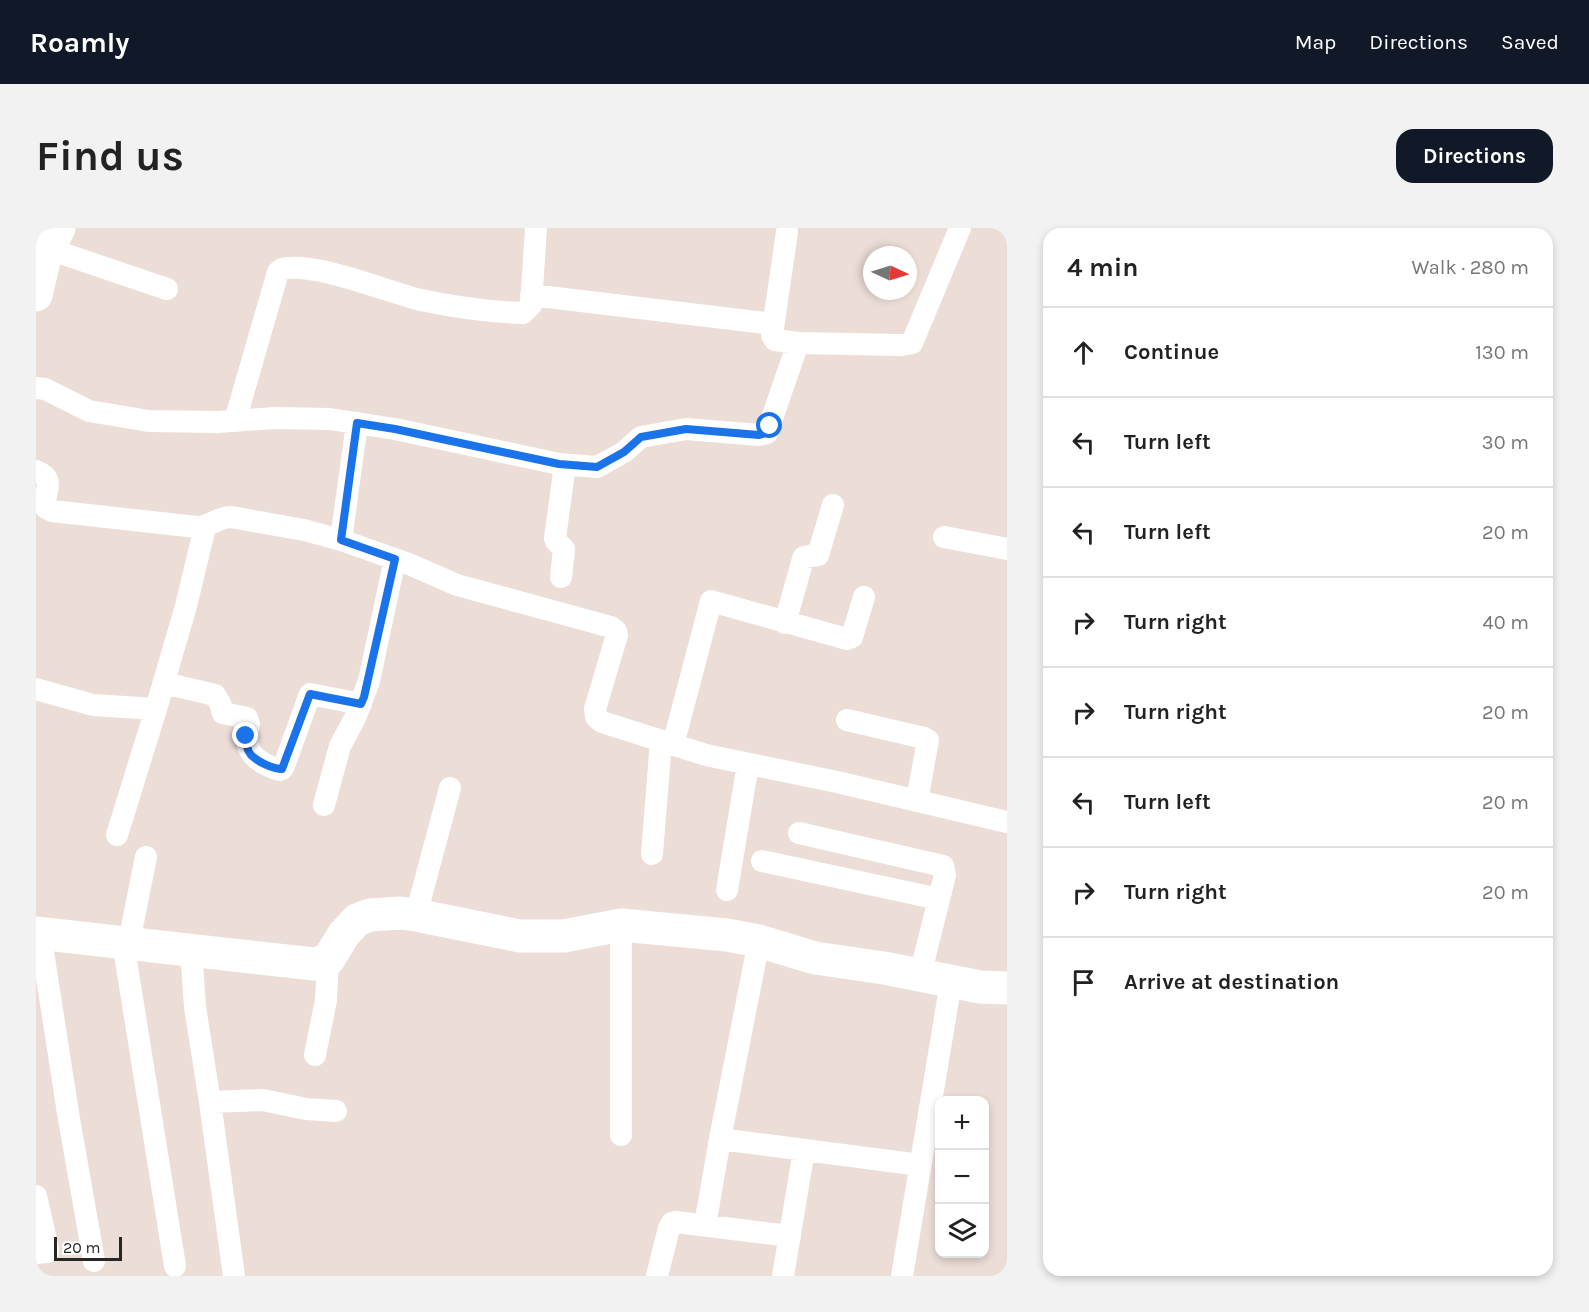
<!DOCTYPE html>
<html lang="en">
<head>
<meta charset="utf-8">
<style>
  :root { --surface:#fff; --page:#f2f2f2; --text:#222; --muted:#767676; --line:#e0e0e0; --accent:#111827 }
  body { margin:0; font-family:Karla,sans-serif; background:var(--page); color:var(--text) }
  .controls { position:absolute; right:18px; bottom:18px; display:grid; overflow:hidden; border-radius:12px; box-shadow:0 3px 9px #0003 }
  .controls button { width:54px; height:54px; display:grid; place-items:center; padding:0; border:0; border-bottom:2px solid var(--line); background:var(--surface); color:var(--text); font:30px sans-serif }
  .compass { position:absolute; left:827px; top:18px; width:54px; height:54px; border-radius:50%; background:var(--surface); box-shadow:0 3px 9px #0003; rotate:94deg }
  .scale { position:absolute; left:18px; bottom:15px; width:68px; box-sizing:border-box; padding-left:6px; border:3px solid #272727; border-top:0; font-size:16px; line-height:21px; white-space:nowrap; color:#272727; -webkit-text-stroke:4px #fff; paint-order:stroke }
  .stop { position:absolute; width:18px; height:18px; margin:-14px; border:4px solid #1a73e8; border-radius:50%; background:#fff }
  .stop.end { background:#1a73e8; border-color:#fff; box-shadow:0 2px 6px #0008 }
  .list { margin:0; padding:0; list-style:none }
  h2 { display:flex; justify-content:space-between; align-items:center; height:78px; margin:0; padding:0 24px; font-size:26px }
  h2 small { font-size:20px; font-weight:400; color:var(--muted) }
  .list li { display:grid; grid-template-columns:39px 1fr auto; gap:18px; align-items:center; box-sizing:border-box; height:90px; padding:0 24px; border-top:2px solid var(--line) }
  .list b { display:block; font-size:22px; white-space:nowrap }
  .list em { font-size:20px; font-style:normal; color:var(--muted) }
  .icon { flex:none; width:33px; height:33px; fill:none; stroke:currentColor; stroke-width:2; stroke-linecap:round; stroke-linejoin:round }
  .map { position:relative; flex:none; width:971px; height:1048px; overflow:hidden; border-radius:18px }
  header { display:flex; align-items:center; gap:36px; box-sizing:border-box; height:84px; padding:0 30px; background:var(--accent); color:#fff }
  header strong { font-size:28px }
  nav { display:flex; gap:33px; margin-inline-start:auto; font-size:21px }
  .intro { display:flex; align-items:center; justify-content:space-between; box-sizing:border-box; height:144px; padding:0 36px }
  h1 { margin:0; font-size:42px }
  .button { padding:15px 27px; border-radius:18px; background:var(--accent); color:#fff; font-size:21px; font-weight:700 }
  main { display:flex; gap:36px; padding:0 36px }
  aside { flex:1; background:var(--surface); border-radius:18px; box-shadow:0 3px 9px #0003 }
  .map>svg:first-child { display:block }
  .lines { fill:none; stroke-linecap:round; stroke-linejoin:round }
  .street { stroke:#fff; stroke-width:22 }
  .secondary { stroke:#fff; stroke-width:33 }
  .route { stroke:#1a73e8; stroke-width:8 }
</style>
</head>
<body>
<header>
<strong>Roamly</strong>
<nav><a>Map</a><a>Directions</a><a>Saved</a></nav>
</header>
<div class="intro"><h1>Find us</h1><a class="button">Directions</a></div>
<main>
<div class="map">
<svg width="971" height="1048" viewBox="0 0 971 1048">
  <rect width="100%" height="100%" fill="#ecddd7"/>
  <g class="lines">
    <!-- street -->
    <path class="street" d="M751 4 736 107 739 112 762 115
      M13 21 131 61
      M495 67 737 96
      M0 160 9 161 53 183 113 193 182 194 239 190 294 191 359 201 523 236 561 239 588 224 605 209 650 201 723 207 731 205 762 115 865 117 876 115 924 0
      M199 193 242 44 246 41C278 33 351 64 385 72 418 79 454 84 487 85L495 77 500 0
      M0 243C23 252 5 266 10 280L16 283 161 299C174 299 182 289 195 289L268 302 305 312 373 336 421 357 575 399 580 403 581 407 559 481 560 489 566 494 670 527 801 554 971 594
      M908 309 971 321
      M305 312 321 195
      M525 349 528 321 520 313 519 310 529 237
      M749 395 767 331 768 329 782 327 797 277
      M128 455 179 467 184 475 187 485 211 490 213 496C206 523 218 533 243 542L246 541 248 538 274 466 325 476
      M0 461 57 477 120 481 150 378 169 299
      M811 492 888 510 892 512 881 573
      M637 517 675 373 811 411 816 409 828 369
      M288 577 304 518 319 490 333 453 359 331
      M763 605 907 638 909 647 884 747
      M81 607 120 481
      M616 626 625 513
      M726 633 903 671
      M691 662 712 536
      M380 687 414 560
      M4 705 33 891 58 1033
      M87 714 139 1038
      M93 714 110 629
      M155 721 159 779 174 874 198 1048
      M279 827 290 772 292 732
      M174 874 227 872 270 881 300 883
      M585 907V697
      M684 911 884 937
      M0 968 12 1021V1024L0 1025
      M669 997 684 911 723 713
      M621 1048 633 1000 636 995 640 994 754 1008
      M747 1048 768 922
      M866 1048 915 754"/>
    <!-- secondary -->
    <path class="secondary" d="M0 67 9 29 23 0
      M0 705 278 736 292 732 308 706 321 692 334 687 364 685 380 687 484 708H528L585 697 691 707 723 713 779 730 848 740 944 759 971 760"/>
  </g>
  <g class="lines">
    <!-- route -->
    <path class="route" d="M210 508C210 514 210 521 215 527 222 534 237 541 246 541L274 466 325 476 328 469 359 331 305 312 321 195 359 201 523 236 561 239 588 224 605 209 650 201 723 207 730 205 734 198"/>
  </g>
</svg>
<div class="controls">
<button>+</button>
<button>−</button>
<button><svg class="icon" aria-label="layers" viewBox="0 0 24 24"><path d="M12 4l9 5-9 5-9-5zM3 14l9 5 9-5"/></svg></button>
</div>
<svg class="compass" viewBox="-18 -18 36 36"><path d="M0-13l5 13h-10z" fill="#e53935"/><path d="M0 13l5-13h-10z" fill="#767676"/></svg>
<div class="scale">20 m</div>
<div class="stop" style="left:734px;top:198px"></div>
<div class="stop end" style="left:210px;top:508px"></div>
</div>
<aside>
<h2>4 min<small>Walk · 280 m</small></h2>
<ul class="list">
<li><svg class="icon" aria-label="ahead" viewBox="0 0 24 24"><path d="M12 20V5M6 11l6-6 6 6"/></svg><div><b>Continue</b></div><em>130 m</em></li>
<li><svg class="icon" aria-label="left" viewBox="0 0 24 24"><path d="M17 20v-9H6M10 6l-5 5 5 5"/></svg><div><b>Turn left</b></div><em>30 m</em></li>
<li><svg class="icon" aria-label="left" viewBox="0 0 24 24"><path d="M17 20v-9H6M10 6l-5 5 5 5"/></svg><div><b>Turn left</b></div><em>20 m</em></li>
<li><svg class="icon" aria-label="right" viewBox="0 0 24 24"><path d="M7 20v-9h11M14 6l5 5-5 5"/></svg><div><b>Turn right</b></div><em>40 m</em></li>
<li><svg class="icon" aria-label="right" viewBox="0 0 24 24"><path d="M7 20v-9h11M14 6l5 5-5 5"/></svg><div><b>Turn right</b></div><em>20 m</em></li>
<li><svg class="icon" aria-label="left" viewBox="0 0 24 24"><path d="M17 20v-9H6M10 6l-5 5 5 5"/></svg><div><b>Turn left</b></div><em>20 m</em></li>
<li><svg class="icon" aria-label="right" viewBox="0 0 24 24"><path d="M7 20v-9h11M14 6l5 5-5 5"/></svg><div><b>Turn right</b></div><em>20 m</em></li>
<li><svg class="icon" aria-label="arrive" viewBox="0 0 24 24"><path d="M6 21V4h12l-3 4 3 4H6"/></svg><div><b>Arrive at destination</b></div></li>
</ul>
</aside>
</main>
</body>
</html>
